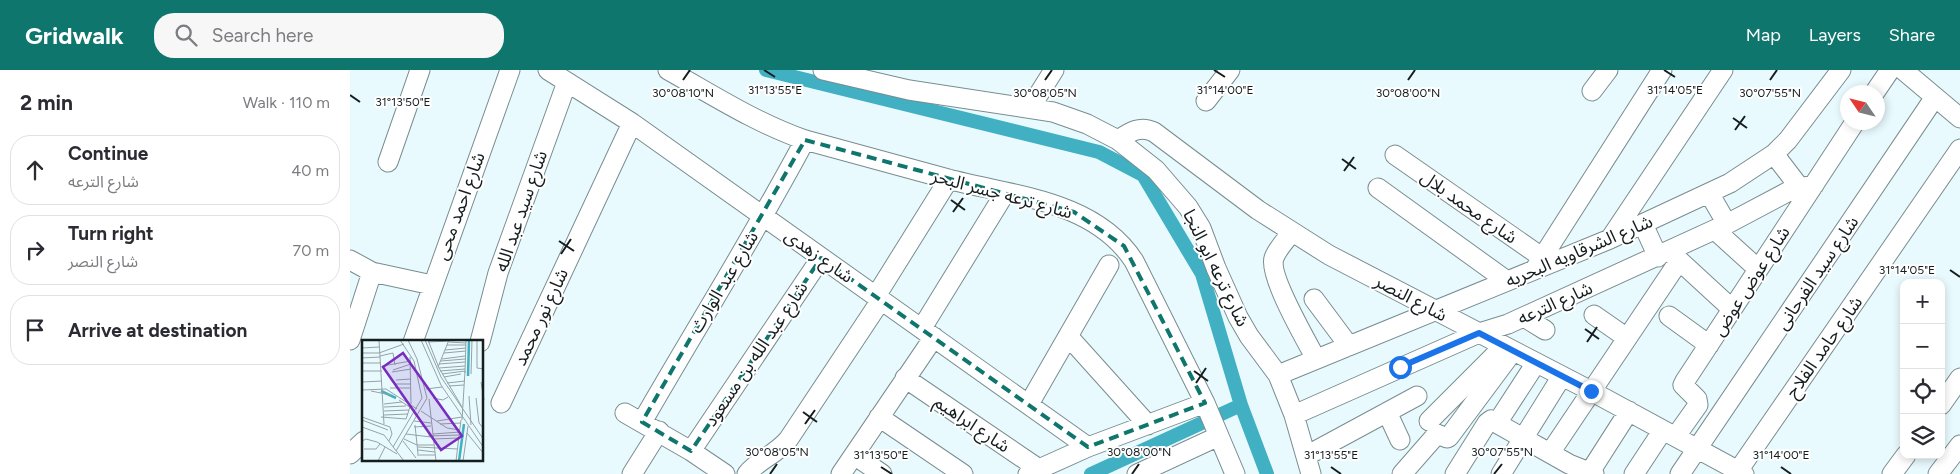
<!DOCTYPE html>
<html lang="en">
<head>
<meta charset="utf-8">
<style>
  :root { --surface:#fff; --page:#f7f7f7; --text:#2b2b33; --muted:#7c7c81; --line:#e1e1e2; --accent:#0f766e }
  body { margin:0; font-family:Figtree,"Noto Sans Arabic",sans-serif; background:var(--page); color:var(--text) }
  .controls { position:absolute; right:15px; bottom:15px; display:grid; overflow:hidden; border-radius:10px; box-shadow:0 2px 8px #0003 }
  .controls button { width:45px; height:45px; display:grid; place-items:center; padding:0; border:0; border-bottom:1px solid var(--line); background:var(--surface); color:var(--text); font:25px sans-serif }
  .compass { position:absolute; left:1490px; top:15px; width:45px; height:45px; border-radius:50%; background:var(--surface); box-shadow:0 2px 8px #0003; rotate:305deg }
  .stop { position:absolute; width:15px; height:15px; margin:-11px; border:4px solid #1a73e8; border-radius:50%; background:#fff }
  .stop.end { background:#1a73e8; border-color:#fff; box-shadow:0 1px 5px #0008 }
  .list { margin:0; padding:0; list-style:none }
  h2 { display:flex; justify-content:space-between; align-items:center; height:65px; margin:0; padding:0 20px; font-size:21px }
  h2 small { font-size:16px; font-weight:400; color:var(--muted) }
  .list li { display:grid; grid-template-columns:32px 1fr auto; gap:15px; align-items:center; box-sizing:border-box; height:70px; margin:0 10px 10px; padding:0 10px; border:1px solid var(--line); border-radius:20px }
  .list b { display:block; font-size:19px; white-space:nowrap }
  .list p { margin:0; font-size:16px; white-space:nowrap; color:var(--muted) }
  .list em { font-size:16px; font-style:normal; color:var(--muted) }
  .icon { flex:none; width:28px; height:28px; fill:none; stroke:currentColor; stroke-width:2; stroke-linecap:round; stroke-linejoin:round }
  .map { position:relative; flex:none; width:1610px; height:404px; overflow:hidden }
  header { display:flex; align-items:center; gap:30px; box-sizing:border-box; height:70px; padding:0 25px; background:var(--accent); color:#fff }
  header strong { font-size:24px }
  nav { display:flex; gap:28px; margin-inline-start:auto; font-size:18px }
  .search { width:350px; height:45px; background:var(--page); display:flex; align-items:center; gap:12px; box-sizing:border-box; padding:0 18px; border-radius:20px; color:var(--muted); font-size:19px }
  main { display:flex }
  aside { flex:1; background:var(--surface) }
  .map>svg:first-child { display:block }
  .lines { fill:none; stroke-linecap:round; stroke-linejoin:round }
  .canal { stroke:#40b0c2; stroke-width:14 }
  .minor-casing { stroke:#788d91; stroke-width:21 }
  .minor { stroke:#fff; stroke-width:19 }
  .route { stroke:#1a73e8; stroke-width:6 }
  .marked { fill:none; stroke:#0f766e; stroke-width:4; stroke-dasharray:10 6; stroke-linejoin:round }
  .ticks { fill:none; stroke:#151d1f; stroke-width:2 }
  .labels { text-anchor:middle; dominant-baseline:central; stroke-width:4; stroke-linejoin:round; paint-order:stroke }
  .street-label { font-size:18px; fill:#151d1f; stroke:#fff }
  .inset-river { fill:none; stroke:#40b0c2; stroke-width:2.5 }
  .inset-road { fill:none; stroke:#94a2a5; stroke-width:1 }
  .view { fill:#7b2cbf; fill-opacity:0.15; stroke:#7b2cbf; stroke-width:2.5 }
  .inset-edge { fill:none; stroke:#151d1f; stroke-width:2.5 }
  .ticks-label { font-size:12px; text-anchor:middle; fill:#151d1f; stroke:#fff; stroke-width:4; stroke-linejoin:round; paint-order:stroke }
</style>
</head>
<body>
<header>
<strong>Gridwalk</strong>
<div class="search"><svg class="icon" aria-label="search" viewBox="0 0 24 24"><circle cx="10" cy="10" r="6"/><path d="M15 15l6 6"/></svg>Search here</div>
<nav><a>Map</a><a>Layers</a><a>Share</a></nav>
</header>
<main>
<aside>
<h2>2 min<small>Walk · 110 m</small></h2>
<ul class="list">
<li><svg class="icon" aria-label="ahead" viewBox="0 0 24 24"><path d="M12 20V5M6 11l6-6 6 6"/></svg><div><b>Continue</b><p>شارع الترعه</p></div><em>40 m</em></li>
<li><svg class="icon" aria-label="right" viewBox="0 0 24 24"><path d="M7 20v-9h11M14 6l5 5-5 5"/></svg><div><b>Turn right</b><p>شارع النصر</p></div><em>70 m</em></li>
<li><svg class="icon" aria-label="arrive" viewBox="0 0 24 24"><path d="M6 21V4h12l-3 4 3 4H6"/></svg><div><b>Arrive at destination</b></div></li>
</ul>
</aside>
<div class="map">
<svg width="1610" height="404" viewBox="0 0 1610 404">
  <rect width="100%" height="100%" fill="#e9fafe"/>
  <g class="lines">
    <!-- canal -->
    <path class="canal" d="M416 0 749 82 793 105 852 204 891 335 917 404
      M741 404 891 335"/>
    <defs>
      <path id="minor" d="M198 0 282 53 738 377
        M318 0C363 25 406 53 455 70 502 83 550 96 598 109 662 126 744 130 784 191L855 333 885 404
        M473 0 559 20 703 42 737 54 768 70 806 100 838 137 851 158 866 198 888 247 899 266 928 305 944 345 961 404
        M1553 0 1610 48
        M1242 21 1258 0
        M1525 22 1540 0
        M856 31 880 0
        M680 38 704 0
        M768 70C780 62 790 55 804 62L908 140 979 185 1241 321 1394 404
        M1424 84 1450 118
        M1045 85 1193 188
        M38 92 70 0
        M1028 118 1157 211
        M1359 123 1377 154
        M1293 154 1308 187
        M1365 160 1408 199
        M942 162C936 170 927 179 924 188 918 205 957 272 966 289
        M1260 169 1373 0
        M1320 182 1382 239
        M0 190 22 202 82 215
        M1185 199 1312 0
        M526 226 599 109
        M964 229 999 276
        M1244 245 1277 268
        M1319 246 1359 275
        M1174 247 1195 260
        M572 258 655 123
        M718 266 798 355
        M0 270 22 202
        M63 272 160 0
        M130 272 148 203 217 12
        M928 305 1260 169 1380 113 1424 84 1438 70 1491 0
        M555 308 689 399
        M151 333 282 53
        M679 334 759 195
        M1591 335 1610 308
        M1037 342 1050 370
        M275 343 341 381 375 404
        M944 345 1129 263 1158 254 1377 154 1443 119 1464 115
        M529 347 613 404
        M1079 351 1154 276
        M292 352C346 258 404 166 455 70
        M1147 353 1186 293
        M1087 364 1097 368 1099 367 1163 281
        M1326 366 1348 335 1347 329 1333 315 1335 311 1505 52
        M341 381 471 188
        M1200 383 1329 191
        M0 384 14 371
        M504 385 532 404
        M956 386 1067 326
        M1388 401 1610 79
        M1240 402 1279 341
        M282 404 309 361
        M397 404C408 390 425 385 438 370L531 230
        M491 404 584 267
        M678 404 738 377 855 333
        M787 404 869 366
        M1052 404 1087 364
        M1105 404 1137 353 1141 350 1219 394 1244 404
        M1151 404 1212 306
        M1284 404 1313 360
        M1330 404 1585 27
        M1542 404 1556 385
        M1588 404 1610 375"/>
    </defs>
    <!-- minor casing -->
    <use href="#minor" class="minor-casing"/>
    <!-- minor -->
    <use href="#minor" class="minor"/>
  </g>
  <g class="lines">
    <!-- route -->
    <path class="route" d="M1050 297 1129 263 1241 321"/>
  </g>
  <!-- marked area -->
  <path class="marked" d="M455 70 724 142 774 176 855 333 738 377 471 188 341 381 292 352Z"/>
  <!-- ticks -->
  <path class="ticks" d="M414 0 425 7M864 0 875 7M1314 0 1325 7M333 10 340 0M695 10 702 0M1058 10 1065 0M1420 10 1427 0M0 25 10 32M1383 48 1397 58M1385 60 1395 46M992 89 1006 99M994 101 1004 87M601 130 615 140M603 142 613 128M209 171 224 181M211 184 221 169M1600 200 1610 207M1235 259 1249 269M1237 272 1247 257M844 301 858 311M846 313 856 298M453 342 467 352M455 354 465 340M531 397 542 404M981 397 991 404M1431 397 1441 404M420 404 427 394M782 404 789 394M1144 404 1152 394"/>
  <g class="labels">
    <!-- street labels -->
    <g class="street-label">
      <text transform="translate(652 124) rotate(15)">شارع ترعه جسر البحر</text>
      <text transform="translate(110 136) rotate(-70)">شارع احمد محى</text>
      <text transform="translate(1119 137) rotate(35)">شارع محمد بلال</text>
      <text transform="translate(171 141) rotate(-71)">شارع سيد عبد الله</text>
      <text transform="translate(1229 181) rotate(-23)">شارع الشرقاويه البحريه</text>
      <text transform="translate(469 186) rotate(35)">شارع زهدى</text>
      <text transform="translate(866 198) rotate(64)">شارع ترعه ابو النجا</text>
      <text transform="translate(1467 203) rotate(-56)">شارع سيد الفرحانى</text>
      <text transform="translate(1401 211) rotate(-57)">شارع عوض عوض</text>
      <text transform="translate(374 212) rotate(-59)">شارع عبد الوارث</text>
      <text transform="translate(1061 228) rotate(28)">شارع النصر</text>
      <text transform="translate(1205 233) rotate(-24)">شارع الترعه</text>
      <text transform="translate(191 247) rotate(-65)">شارع نور محمد</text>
      <text transform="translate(1474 277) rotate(-55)">شارع حامد الفلاح</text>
      <text transform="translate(406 284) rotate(-56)">شارع عبد الله بن مسعود</text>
      <text transform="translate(622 354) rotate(34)">شارع ابراهيم</text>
    </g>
  </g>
  <!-- overview -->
  <g transform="translate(12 270)">
    <rect width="121" height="121" fill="#e9fafe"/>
    <path class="inset-river" d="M106 36 107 0M19 51 34 58M97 121 102 84"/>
    <path class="inset-road" d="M17 0 22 84M59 0 79 45 122 108M63 0 79 37 122 100M66 0 77 28 100 67M115 0V28L122 29M66 2 87 1M87 2 104 3M85 5H104M0 8 17 7M83 10 104 8M0 13H17L42 4M82 13 104 11M18 16 31 13 33 25M48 17 49 64M0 18 18 17M80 19 103 16M79 21 103 19M0 23H19M77 24 103 22M20 26 49 21M76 27 87 0M77 28 103 26M31 30 49 24M0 31H20M78 31 103 29M30 32 49 29M103 33 104 0M80 34 103 31M109 34 110 0M82 37 99 34M34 40 49 39M0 42 20 41M119 42 122 60M85 43 103 41M34 44H49M87 46 102 45M28 48H49M64 49 80 47M0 50 24 49 55 69M9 51 29 55M107 56 109 85M71 58 81 60 86 57M114 58 117 83 122 89M67 59 74 121M37 60 52 70M22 64 40 62M22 67 44 66M22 71 47 70M59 71 85 88 98 90M22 75 46 74M0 77 28 87 30 94 27 101M19 77 44 79 48 67M0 80 26 90M100 80 103 31M52 81 69 83M75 81 100 77M78 84 99 83M53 85 56 114M0 87 22 95 42 121M52 87 69 86M105 93 122 114M44 94 69 97M71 94 98 92M66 96 97 95M42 99 55 105H72M71 99 97 98M0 101 4 99 15 102 35 114M41 101 54 118M31 107 60 58 52 21 38 0M56 107 96 109M2 109H14L18 104M56 110 73 112M34 111 65 58 55 19 46 0M55 115H73M16 121 23 107M94 121 99 80M101 121 106 86"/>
    <path class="view" d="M41 13 100 96 79 110 21 27Z"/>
    <rect width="121" height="121" class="inset-edge"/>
  </g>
  <g class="ticks-label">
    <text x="1325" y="24">31°14'05"E</text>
    <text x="425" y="24">31°13'55"E</text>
    <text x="875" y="24">31°14'00"E</text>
    <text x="333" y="27">30°08'10"N</text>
    <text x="695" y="27">30°08'05"N</text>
    <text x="1058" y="27">30°08'00"N</text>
    <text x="1420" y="27">30°07'55"N</text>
    <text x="53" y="36">31°13'50"E</text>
    <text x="1557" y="204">31°14'05"E</text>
    <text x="427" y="386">30°08'05"N</text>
    <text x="789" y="386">30°08'00"N</text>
    <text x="1152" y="386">30°07'55"N</text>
    <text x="531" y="389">31°13'50"E</text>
    <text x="981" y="389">31°13'55"E</text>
    <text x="1431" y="389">31°14'00"E</text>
  </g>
</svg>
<div class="controls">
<button>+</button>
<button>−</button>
<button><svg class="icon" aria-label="locate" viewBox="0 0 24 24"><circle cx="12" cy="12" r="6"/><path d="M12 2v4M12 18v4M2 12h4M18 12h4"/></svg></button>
<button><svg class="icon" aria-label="layers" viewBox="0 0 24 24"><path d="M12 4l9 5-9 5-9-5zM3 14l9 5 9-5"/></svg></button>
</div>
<svg class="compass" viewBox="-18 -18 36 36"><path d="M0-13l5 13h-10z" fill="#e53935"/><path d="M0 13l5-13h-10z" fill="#7c7c81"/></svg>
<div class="stop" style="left:1050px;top:297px"></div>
<div class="stop end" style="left:1241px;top:321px"></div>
</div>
</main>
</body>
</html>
